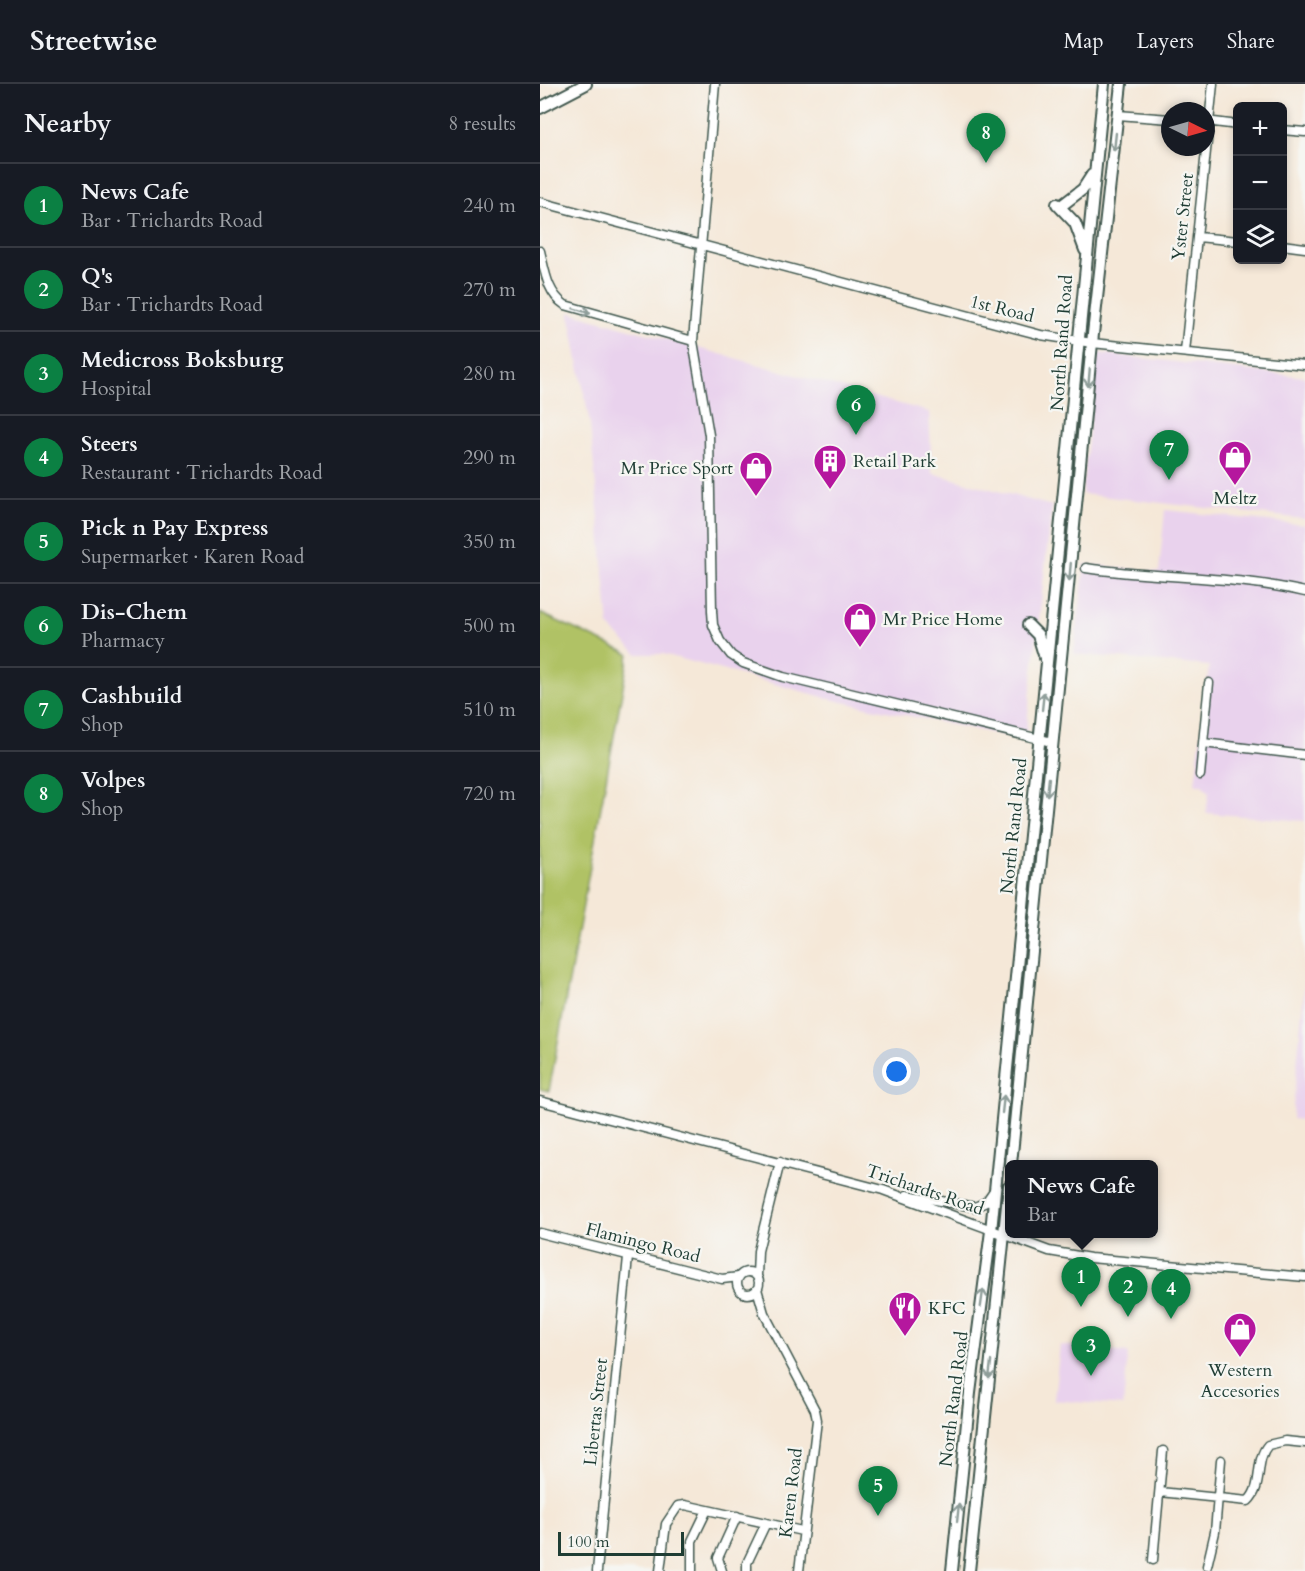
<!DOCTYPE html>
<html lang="en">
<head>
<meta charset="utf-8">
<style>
  :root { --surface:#171b24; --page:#242831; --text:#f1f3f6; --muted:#9ea1a6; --line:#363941; --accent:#0b8043 }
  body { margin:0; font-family:Cardo,serif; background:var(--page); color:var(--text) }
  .controls { position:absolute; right:18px; top:18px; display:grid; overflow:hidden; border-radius:9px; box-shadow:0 3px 9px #0003 }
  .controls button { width:54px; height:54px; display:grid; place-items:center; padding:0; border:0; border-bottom:2px solid var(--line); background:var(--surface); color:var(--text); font:30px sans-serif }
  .compass { position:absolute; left:621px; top:18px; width:54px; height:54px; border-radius:50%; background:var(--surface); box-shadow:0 3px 9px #0003; rotate:95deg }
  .scale { position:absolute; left:18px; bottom:15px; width:126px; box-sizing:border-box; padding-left:6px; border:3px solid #1f3d34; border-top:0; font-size:16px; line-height:21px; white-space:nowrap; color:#1f3d34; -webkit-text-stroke:4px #f6f6f2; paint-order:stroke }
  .you { position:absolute; left:357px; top:988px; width:21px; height:21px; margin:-15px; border:4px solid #fff; border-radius:50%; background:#1a73e8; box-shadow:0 0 0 9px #1a73e833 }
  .badge { display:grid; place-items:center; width:39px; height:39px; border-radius:50%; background:var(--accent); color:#fff; font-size:20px; font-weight:700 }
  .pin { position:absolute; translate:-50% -50px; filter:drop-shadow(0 2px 3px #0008) }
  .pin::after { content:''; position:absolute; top:32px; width:21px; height:18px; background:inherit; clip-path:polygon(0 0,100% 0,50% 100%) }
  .popup { position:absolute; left:465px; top:1076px; width:153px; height:78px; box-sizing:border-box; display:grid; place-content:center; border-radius:9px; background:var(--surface); filter:drop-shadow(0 2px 4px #0005); font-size:20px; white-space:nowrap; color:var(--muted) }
  .popup b { font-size:22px; color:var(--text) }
  .popup::after { content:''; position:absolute; left:50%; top:100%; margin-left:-12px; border:12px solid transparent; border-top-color:var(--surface) }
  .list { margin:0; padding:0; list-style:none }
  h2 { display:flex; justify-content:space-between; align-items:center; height:78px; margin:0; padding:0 24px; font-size:26px }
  h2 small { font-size:20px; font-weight:400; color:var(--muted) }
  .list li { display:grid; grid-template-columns:39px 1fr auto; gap:18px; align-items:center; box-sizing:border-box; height:84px; padding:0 24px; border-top:2px solid var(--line) }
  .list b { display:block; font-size:22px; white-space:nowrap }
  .list p { margin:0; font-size:20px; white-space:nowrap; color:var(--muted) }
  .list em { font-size:20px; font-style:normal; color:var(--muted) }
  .icon { flex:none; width:33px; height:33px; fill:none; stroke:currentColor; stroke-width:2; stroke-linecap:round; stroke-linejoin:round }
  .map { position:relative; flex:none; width:765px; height:1487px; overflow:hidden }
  header { display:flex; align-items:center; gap:36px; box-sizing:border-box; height:84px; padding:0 30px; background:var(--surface); border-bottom:2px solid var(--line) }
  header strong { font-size:28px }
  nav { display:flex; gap:33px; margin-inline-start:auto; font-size:21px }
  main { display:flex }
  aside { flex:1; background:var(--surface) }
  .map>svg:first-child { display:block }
  .built { fill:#e9d2ed }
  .green { fill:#b0c265; stroke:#68804c; stroke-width:1.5 }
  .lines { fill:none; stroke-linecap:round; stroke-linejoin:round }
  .minor-casing { stroke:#3f574d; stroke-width:11 }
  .major-casing { stroke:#3f574d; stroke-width:14 }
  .minor { stroke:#fff; stroke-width:8 }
  .major { stroke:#fff; stroke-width:10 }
  .oneway { stroke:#8f9e9a }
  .labels { text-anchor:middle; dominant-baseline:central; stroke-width:4.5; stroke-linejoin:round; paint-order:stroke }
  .street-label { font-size:18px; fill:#1f3d34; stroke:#f6f6f2 }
  .poi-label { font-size:18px; fill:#1f3d34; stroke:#f6f6f2; text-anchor:start }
</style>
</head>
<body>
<header>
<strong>Streetwise</strong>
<nav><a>Map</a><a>Layers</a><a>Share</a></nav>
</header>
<main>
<aside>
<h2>Nearby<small>8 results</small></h2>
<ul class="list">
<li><span class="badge">1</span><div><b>News Cafe</b><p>Bar · Trichardts Road</p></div><em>240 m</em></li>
<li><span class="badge">2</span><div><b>Q's</b><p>Bar · Trichardts Road</p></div><em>270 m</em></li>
<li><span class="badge">3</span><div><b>Medicross Boksburg</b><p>Hospital</p></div><em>280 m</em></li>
<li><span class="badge">4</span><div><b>Steers</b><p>Restaurant · Trichardts Road</p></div><em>290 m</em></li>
<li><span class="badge">5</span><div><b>Pick n Pay Express</b><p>Supermarket · Karen Road</p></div><em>350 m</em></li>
<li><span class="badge">6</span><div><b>Dis-Chem</b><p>Pharmacy</p></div><em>500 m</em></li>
<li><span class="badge">7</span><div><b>Cashbuild</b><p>Shop</p></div><em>510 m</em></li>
<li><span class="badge">8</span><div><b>Volpes</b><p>Shop</p></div><em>720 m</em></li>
</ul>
</aside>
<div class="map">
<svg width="765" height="1487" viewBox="0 0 765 1487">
  <rect width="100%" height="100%" fill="#f6f6f2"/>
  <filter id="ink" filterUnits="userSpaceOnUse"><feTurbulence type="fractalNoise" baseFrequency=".0167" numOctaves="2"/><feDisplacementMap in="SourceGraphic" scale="12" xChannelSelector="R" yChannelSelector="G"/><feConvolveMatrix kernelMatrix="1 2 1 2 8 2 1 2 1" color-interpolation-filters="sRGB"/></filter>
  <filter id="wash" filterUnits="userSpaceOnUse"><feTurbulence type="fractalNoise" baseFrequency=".008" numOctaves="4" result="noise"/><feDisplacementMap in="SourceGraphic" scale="24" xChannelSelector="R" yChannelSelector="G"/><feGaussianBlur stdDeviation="1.35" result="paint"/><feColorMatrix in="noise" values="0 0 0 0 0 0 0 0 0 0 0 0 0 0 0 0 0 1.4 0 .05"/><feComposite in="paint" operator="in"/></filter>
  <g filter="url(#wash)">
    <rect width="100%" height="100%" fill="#f5e8d8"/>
    <!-- built -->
    <path class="built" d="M29 228 389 328 392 389 512 422 485 656 298 617 123 570H97L69 543 50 340Z
      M558 269 765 293V435L542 410Z
      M625 426 765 441V737L666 729 669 708 661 700H655L669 582 534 570 545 480 619 488Z
      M765 896V1036L752 1035Z
      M520 1261 588 1269 583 1322 514 1316Z"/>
    <!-- green -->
    <path class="green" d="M0 529 89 570 9 1007 0 1005Z"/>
  </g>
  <g filter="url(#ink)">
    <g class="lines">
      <defs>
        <path id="minor" d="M175 0 153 257 169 351 172 527 173 541 180 557 191 571 203 579 243 593 512 658
          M578 31 630 35
          M666 37 698 41
          M742 46 765 48
          M0 118 501 251 552 259 765 281
          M658 153 698 157
          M742 161 765 164
          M0 167C5 187 7 209 25 221L153 257
          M645 268 673 0
          M546 484C619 495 694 491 765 508
          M669 599 663 659 765 671
          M660 691 663 659
          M0 1017 343 1106 509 1167 550 1174 765 1193
          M367 1111 435 1123 446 1118 455 1105
          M0 1149 182 1195 199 1193
          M197 1199a11 11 0 1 1 22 0a11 11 0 1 1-22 0Z
          M217 1192 218 1167 240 1078
          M217 1205 224 1229 275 1326 277 1336 259 1487
          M620 1408 708 1417C724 1402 714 1377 728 1361L745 1357 765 1359
          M613 1476 623 1367
          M667 1482 675 1448 681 1376
          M57 1487 88 1173
          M120 1487 126 1440 138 1422 145 1421 262 1447
          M152 1487V1457L167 1426
          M182 1487 178 1474 197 1432
          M207 1487V1479L226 1439"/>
        <path id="major" d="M0 24 46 0
          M517 120 535 139 545 166
          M521 122 543 105 552 91
          M488 541 498 551 505 574
          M471 1080 552 259 581 0
          M412 1487 430 1309 451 1147 564 0
          M429 1487 469 1102"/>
      </defs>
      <!-- minor casing -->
      <use href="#minor" class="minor-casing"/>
      <!-- major casing -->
      <use href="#major" class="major-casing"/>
      <!-- minor -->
      <use href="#minor" class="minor"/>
      <!-- major -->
      <use href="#major" class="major"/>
    </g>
    <!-- one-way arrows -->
    <defs><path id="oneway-shaft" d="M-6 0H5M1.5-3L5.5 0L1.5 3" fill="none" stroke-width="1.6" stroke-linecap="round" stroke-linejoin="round" transform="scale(1.5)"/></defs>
    <g class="oneway">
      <use href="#oneway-shaft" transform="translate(575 58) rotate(96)"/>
      <use href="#oneway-shaft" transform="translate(42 227) rotate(17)"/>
      <use href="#oneway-shaft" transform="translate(549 294) rotate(95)"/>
      <use href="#oneway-shaft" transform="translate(530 488) rotate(95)"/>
      <use href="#oneway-shaft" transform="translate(503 617) rotate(-84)"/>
      <use href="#oneway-shaft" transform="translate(508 703) rotate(96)"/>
      <use href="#oneway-shaft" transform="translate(463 1020) rotate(-84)"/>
      <use href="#oneway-shaft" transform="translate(442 1214) rotate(-82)"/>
      <use href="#oneway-shaft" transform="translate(450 1286) rotate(97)"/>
      <use href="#oneway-shaft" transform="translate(418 1429) rotate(-84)"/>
    </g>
  </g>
  <!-- icons -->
  <defs>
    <symbol id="shop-pin" viewBox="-11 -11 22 30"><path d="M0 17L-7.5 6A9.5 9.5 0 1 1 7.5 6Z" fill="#b5179e" stroke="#f6f6f2"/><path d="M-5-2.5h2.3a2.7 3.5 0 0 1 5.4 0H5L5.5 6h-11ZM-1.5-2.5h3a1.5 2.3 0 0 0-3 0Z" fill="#fff"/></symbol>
    <symbol id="building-pin" viewBox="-11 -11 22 30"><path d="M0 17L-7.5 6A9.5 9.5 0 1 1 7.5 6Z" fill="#b5179e" stroke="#f6f6f2"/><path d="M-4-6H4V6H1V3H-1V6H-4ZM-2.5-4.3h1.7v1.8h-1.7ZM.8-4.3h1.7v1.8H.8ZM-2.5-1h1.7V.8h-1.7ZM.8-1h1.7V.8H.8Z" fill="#fff"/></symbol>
    <symbol id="restaurant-pin" viewBox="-11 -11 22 30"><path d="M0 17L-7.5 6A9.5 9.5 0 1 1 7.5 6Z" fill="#b5179e" stroke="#f6f6f2"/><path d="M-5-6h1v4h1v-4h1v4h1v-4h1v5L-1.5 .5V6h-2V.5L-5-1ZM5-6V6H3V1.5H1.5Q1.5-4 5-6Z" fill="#fff"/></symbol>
  </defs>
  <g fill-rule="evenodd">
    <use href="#shop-pin" x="676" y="354" width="38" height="52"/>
    <use href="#building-pin" x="271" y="358" width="38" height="52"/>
    <use href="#shop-pin" x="197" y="365" width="38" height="52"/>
    <use href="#shop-pin" x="301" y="516" width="38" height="52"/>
    <use href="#restaurant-pin" x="346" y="1205" width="38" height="52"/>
    <use href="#shop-pin" x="681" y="1226" width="38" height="52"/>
  </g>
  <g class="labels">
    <!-- street labels -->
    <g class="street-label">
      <text transform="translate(643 133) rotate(-84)">Yster Street</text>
      <text transform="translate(462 225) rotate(14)">1st Road</text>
      <text transform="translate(522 259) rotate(-86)">North Rand Road</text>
      <text transform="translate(474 742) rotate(-84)">North Rand Road</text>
      <text transform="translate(385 1106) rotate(19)">Trichardts Road</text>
      <text transform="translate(103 1159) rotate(14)">Flamingo Road</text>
      <text transform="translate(414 1315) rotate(-83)">North Rand Road</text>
      <text transform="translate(56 1328) rotate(-84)">Libertas Street</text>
      <text transform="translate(251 1409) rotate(-83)">Karen Road</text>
    </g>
    <!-- poi labels -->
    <g class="poi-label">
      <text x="313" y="377">Retail Park</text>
      <text x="193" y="384" text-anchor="end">Mr Price Sport</text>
      <text x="695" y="414" text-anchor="middle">Meltz</text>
      <text x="343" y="535">Mr Price Home</text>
      <text x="388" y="1224">KFC</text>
      <text x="700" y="1286" text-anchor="middle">Western<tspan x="700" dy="21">Accesories</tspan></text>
    </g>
  </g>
</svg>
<div class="controls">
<button>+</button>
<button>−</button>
<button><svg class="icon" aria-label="layers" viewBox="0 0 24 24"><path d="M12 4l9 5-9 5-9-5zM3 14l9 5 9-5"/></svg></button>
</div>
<svg class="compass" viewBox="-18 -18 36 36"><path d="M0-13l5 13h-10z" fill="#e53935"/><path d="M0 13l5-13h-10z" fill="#9ea1a6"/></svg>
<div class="scale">100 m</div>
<div class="you"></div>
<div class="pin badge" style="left:541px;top:1223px">1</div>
<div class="popup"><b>News Cafe</b>Bar</div>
<div class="pin badge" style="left:588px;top:1233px">2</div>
<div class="pin badge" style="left:551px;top:1292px">3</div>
<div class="pin badge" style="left:631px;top:1235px">4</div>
<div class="pin badge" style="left:338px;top:1432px">5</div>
<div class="pin badge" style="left:316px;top:351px">6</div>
<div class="pin badge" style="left:629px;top:396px">7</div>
<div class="pin badge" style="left:446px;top:79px">8</div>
</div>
</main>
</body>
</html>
